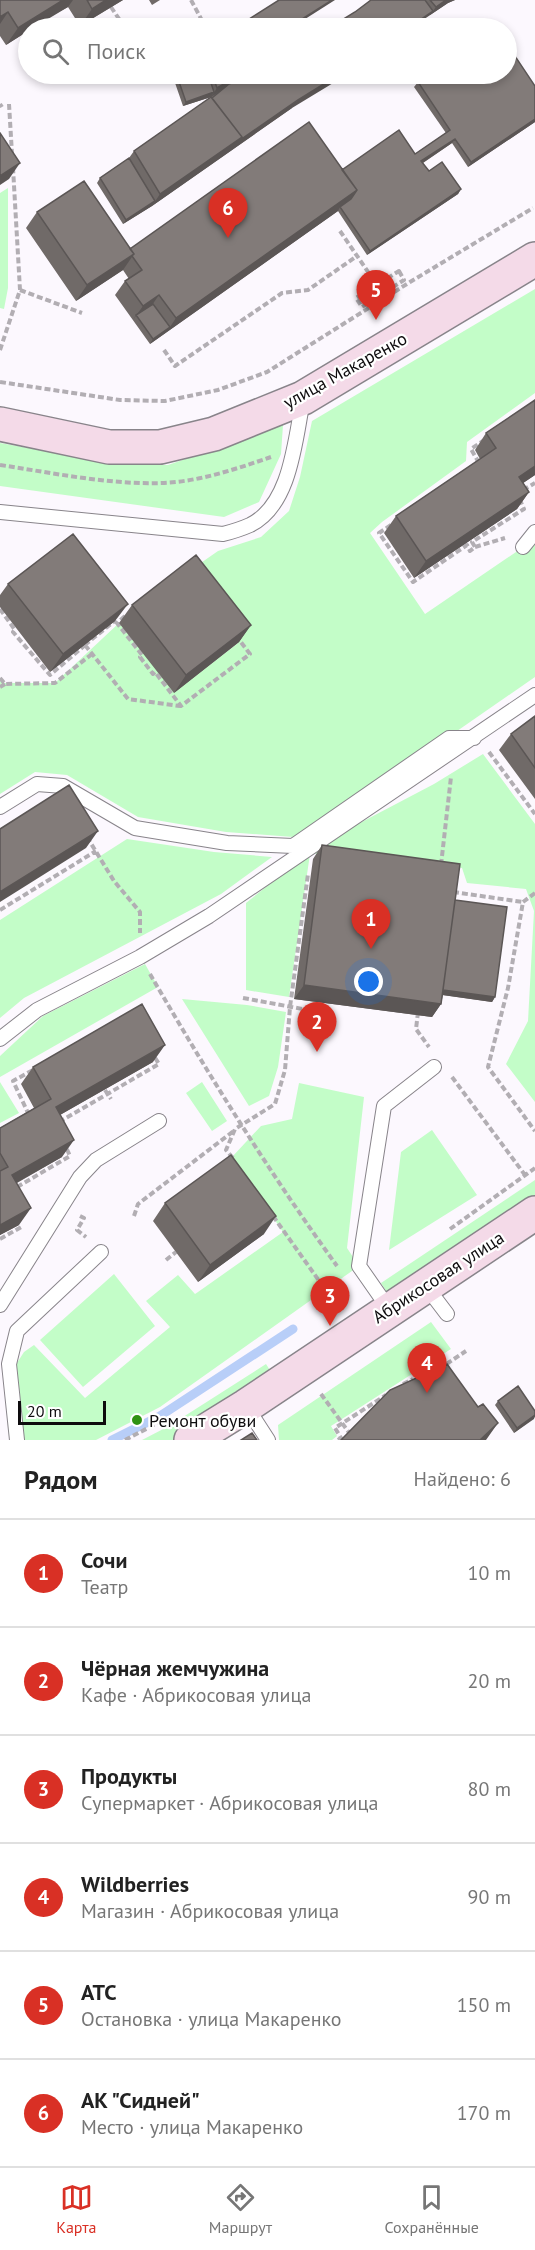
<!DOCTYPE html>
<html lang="ru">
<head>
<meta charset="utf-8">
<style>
  :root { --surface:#fff; --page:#f6f6f6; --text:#222; --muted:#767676; --line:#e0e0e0; --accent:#d93025 }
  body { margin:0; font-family:"PT Sans",sans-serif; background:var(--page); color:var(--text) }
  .scale { position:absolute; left:18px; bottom:15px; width:88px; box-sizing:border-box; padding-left:6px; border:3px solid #0e0c0e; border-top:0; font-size:16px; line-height:21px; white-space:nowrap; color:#0e0c0e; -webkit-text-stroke:4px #fff; paint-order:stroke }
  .you { position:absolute; left:369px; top:982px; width:21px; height:21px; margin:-15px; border:4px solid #fff; border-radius:50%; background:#1a73e8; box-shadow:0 0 0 9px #1a73e833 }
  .badge { display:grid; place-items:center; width:39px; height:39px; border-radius:50%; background:var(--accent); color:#fff; font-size:20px; font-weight:700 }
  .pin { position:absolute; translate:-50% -50px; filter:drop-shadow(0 2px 3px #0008) }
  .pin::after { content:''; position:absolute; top:32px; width:21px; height:18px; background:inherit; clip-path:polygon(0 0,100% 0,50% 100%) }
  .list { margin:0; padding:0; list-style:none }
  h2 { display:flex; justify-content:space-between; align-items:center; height:78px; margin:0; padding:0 24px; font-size:26px }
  h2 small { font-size:20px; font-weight:400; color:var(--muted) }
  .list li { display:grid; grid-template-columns:39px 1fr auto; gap:18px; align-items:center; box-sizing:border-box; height:108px; padding:0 24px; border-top:2px solid var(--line) }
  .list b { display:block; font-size:22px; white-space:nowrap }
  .list p { margin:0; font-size:20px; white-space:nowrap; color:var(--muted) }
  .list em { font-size:20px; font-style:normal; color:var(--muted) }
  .icon { flex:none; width:33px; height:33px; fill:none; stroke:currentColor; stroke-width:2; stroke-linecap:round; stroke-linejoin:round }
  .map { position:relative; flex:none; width:535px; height:1440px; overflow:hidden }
  .search { position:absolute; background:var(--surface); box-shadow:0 3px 9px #0003; left:18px; right:18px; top:18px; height:66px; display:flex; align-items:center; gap:15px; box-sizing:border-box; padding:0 21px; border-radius:33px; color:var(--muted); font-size:22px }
  .sheet { height:726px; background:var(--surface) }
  nav { display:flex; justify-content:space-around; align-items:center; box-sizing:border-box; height:84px; border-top:2px solid var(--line); background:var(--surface); font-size:16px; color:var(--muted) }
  nav a { display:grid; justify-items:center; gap:3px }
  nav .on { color:var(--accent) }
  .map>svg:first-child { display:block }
  .green { fill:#c3fdc8 }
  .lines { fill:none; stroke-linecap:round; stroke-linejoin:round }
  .stream { stroke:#b8cef8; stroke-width:9 }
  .lane-casing { stroke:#88848a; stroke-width:16 }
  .secondary-casing { stroke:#88848a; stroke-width:36 }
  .path { stroke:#b2aeb3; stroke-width:4; stroke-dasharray:6 3; stroke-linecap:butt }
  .lane { stroke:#fff; stroke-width:14 }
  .secondary { stroke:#f4dae8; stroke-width:33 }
  .wall { fill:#706a68 }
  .shaded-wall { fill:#5b5655 }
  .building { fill:#827b79; stroke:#5b5655; stroke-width:1.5 }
  .poi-dot { fill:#2f9212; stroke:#fff; stroke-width:2 }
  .labels { text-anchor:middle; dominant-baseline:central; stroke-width:4.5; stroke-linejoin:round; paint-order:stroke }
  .street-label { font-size:18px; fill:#0e0c0e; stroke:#fff }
  .poi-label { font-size:18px; fill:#0e0c0e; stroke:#fff; text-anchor:start }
</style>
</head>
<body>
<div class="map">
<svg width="535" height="1440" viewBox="0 0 535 1440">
  <rect width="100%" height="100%" fill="#fcf8fe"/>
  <!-- green -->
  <path class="green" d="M8 188V288L4 309 0 308V193Z
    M535 289V393L467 442 466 461 382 522 370 533 425 614 535 539V677L310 833 293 837 226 832 138 817 67 775 35 772 0 794V678L4 683H55L119 623 175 692 238 643 185 574 218 551 261 537 289 511 300 477 312 421Z
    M283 425 281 454 259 502 224 517 0 486V443L113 463 168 465Z
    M483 754 535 824V1102L506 1064 528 1021 534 911 526 889 467 883 462 868 342 853 310 854 289 997 246 990V903L307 854 337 835 434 784Z
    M127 839 214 852 272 857 221 894 24 998 0 1018V920Z
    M145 964 158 987 0 1077V1056L43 1016Z
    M182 999 247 1005 286 1012 278 1067 269 1096 249 1106Z
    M0 1082 19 1113 0 1123Z
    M202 1082 227 1121 212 1131 186 1093Z
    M299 1083 364 1097 347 1248 359 1266 160 1407 96 1440H23L15 1366 24 1352 34 1345 85 1398 170 1327 146 1301 178 1275 195 1294 198 1292 283 1232 232 1157 261 1126 292 1119Z
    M432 1130 477 1195 389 1250 401 1152Z
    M535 1180V1201L391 1299 381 1283Z
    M114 1274 155 1326 83 1387 40 1340Z
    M431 1322 451 1349 331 1426 337 1436 332 1440H279L278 1425Z
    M266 1364 273 1375 177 1438 173 1440H142L169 1426Z"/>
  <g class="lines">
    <!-- stream -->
    <path class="stream" d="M112 1440 160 1416 293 1329"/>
    <defs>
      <path id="lane" d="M0 512 223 534C231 532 241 529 250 525 291 505 295 440 303 400
        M523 547 535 532
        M0 807 37 784 63 786 135 828 227 843 293 846 449 738H474
        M0 1039 37 1010 140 957 209 916 535 695
        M425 1285 447 1314
        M0 1305 80 1177 96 1160 159 1121
        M389 1309 359 1266 384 1106 434 1067
        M246 1406 268 1440
        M17 1440 9 1364 17 1331 101 1252"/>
      <path id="secondary" d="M0 424 109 447H160L214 434 303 398 535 259
        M191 1440 246 1406 535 1213"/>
    </defs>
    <!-- lane casing -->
    <use href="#lane" class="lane-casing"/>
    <!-- secondary casing -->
    <use href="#secondary" class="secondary-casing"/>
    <!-- path -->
    <path class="path" d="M191 0 205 26
      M111 7 125 28
      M68 74 72 81
      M0 104 2 107
      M9 104 12 154
      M340 231 377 285
      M399 271 404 280 362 307 356 298Z
      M20 290 82 313
      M0 350 20 290 13 168
      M164 350 175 366 282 293 308 290 357 256
      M0 382 120 400 165 401 218 390 267 372 410 282 533 208
      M479 463 471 449 483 441
      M0 465C54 473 109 485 164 483 201 481 236 469 271 457
      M523 490 535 483
      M391 525 379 533 413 582 467 545 470 551 475 547 472 542 524 509 520 500
      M475 547 505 538
      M0 609 15 630 13 632 50 675 84 646H88L86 644 116 620
      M125 616 117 623 142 655 140 657 153 674 155 672 181 706 250 654 237 637
      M85 645 128 699 180 706
      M0 678 5 684 55 683 92 654
      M0 687 5 684
      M489 752 535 814
      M87 837 114 881 140 912V933
      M441 865 451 777
      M453 892 523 902
      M535 893 523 902 508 988 488 1067 535 1131
      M0 910 96 851
      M150 974C208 1074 269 1172 337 1266
      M243 998 308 1010
      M418 1012 416 1029 429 1047
      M452 1077 525 1175
      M105 1090 111 1099
      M29 1115 13 1081 33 1070
      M59 1122 159 1064 154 1056
      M233 1158 226 1150 235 1129 275 1104 285 1070 290 1007 308 874
      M17 1187 70 1156 65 1145
      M80 1216 84 1218 77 1230 86 1237
      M134 1216 138 1204 235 1130
      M273 1216 337 1306
      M450 1229 535 1168
      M0 1239 23 1226
      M166 1260 176 1252
      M439 1369 466 1351
      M403 1384 413 1379
      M321 1394 350 1434
      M125 1440 167 1418
      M338 1440 341 1438 335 1428 386 1395"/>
    <!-- lane -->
    <use href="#lane" class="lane"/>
    <!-- secondary -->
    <use href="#secondary" class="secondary"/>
  </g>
  <!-- wall -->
  <path class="wall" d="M0 0H123L80 26 68 7 28 28V31L6 45 0 36Z
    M149 0H160L152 5Z
    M371 0H455L448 3 430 15 355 12Z
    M185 74H247L236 81 292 108 152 206 123 224 97 183 100 178 129 158 134 151 211 97 183 106 174 80 177 76Z
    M418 82 535 86V122L468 167 452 143 423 163 429 171 461 189 458 194 367 255 338 211 150 344 115 295 125 281 129 279 123 270 76 301 26 228 37 212 130 249 343 170 415 154 446 133 414 87Z
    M535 400V475L523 483 529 492 517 509 414 578 384 533 396 516 480 459 475 450 486 433Z
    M8 584 115 621 50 672 0 607V595Z
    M132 605 251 625 239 642 174 693 119 623Z
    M535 716V799L499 750 511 734Z
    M322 845 455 900 495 997 492 1002 443 995 441 1004 432 1017 294 999 313 859Z
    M153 1062 60 1115 62 1157 17 1183 19 1225 0 1235V1128L34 1108 21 1084 33 1067Z
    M165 1203 264 1234 198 1282 153 1221Z
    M498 1401 535 1411V1417L514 1433 495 1405Z"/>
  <!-- shaded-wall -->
  <path class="shaded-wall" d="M63 0H73L68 7 33 28H28V31L6 45 18 28Z
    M106 0H123L80 26 92 9Z
    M332 0H335L291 28H288Z
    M446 0H455L448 3 411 28H408L433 11 436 7Z
    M8 12 0 24V17Z
    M241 74H247L246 75 211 97 217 88Z
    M340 74H348L292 108 152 206 160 194 242 137 298 100Z
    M214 92 211 97 183 106 186 102Z
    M535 119V122L468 167 471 162Z
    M455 139 452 143 418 166 421 161Z
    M20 163 9 179 0 185V176Z
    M461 189 458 194 367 255 370 251Z
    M357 190 347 204 340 207 338 211 150 344 153 339 170 327 176 318Z
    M155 201 152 206 123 224 126 220Z
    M134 254 123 270 76 301 87 285Z
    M159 295 150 308 136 315 133 320 143 306Z
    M535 466V475L507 494 519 477Z
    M529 492 517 509 414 578 426 561Z
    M128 604 115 621 50 672 63 654Z
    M251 625 239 642 174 693 186 675Z
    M98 831 86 848 0 902V892Z
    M304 985 441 1004 432 1017 294 999Z
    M438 990 495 997 492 1002 435 994Z
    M165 1045 153 1062 44 1124 56 1107Z
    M74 1140 62 1157 0 1192 12 1175Z
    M31 1208 19 1225 0 1235V1225Z
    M276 1216 264 1234 198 1282 210 1265Z
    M535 1415 534 1419 514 1433 517 1428Z
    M498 1423 486 1440H480Z"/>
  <!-- building -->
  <path class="building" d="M0 0H63L18 28 8 12 0 17Z
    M87 0H106L92 9Z
    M279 0H332L288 28H235Z
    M371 0H425L433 11 408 28H329L355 12Z
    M430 0H446L436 7Z
    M507 44 535 86V119L471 162 455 139 421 161 429 171 442 162 461 189 370 251 340 207 351 199 357 190 342 170 399 130 415 154 450 130 418 82 430 74H507Z
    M185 74H208L214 92 186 102 177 76Z
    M212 74H241L217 88Z
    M252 74H340L298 100 240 140 242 137 212 98 229 84 245 78Z
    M211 97 242 137 160 194 134 151Z
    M309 122 357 190 176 318 159 295 143 306 125 281 142 270 132 256 134 254 130 249Z
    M0 133 20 163 0 176Z
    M129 158 155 201 126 220 100 178Z
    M84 181 134 254 87 285 37 212Z
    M153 304 170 327 153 339 136 315Z
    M535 400V466L519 477 529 492 426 561 396 516 496 448 486 433Z
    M73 534 128 604 63 654 8 584Z
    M196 555 251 625 186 675 132 605Z
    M535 716V768L511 734Z
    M69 785 98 831 0 892V829Z
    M322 845 460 864 441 1004 304 985Z
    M455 900 507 907 495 997 443 990Z
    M142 1004 165 1045 56 1107 74 1140 12 1175 31 1208 0 1225V1171L8 1167 0 1153V1128L51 1099 33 1067Z
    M231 1155 276 1216 210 1265 165 1203Z
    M447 1364 478 1407 483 1404 498 1423 480 1440H341L390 1390Z
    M518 1386 535 1411V1415L517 1428 498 1401Z
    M252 1433 257 1440H241Z"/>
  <!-- markers -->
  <circle class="poi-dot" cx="137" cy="1420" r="6"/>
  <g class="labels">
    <!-- street labels -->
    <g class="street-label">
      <text transform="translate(345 370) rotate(-29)">улица Макаренко</text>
      <text transform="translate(438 1277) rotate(-33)">Абрикосовая улица</text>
    </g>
    <!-- poi labels -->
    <g class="poi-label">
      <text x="149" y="1420">Ремонт обуви</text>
    </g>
  </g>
</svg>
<div class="scale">20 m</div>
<div class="you"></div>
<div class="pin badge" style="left:371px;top:949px">1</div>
<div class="pin badge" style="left:317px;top:1052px">2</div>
<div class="pin badge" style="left:330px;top:1326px">3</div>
<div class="pin badge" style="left:427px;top:1393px">4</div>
<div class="pin badge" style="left:376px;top:320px">5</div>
<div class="pin badge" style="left:228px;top:238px">6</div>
<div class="search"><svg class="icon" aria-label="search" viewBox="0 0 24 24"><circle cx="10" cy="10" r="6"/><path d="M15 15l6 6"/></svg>Поиск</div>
</div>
<section class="sheet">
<h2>Рядом<small>Найдено: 6</small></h2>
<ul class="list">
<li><span class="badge">1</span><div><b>Сочи</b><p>Театр</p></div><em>10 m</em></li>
<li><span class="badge">2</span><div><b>Чёрная жемчужина</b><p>Кафе · Абрикосовая улица</p></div><em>20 m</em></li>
<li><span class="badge">3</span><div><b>Продукты</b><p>Супермаркет · Абрикосовая улица</p></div><em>80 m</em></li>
<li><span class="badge">4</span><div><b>Wildberries</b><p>Магазин · Абрикосовая улица</p></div><em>90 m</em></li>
<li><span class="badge">5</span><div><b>АТС</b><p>Остановка · улица Макаренко</p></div><em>150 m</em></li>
<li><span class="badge">6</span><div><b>АК &quot;Сидней&quot;</b><p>Место · улица Макаренко</p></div><em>170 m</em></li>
</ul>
</section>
<nav>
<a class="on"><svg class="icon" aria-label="map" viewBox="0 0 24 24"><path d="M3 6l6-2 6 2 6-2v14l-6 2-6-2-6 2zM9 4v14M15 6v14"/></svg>Карта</a>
<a><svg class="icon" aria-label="directions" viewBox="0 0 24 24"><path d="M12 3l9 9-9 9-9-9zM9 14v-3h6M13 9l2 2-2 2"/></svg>Маршрут</a>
<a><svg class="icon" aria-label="saved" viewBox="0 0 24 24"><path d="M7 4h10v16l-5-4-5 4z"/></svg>Сохранённые</a>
</nav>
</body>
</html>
